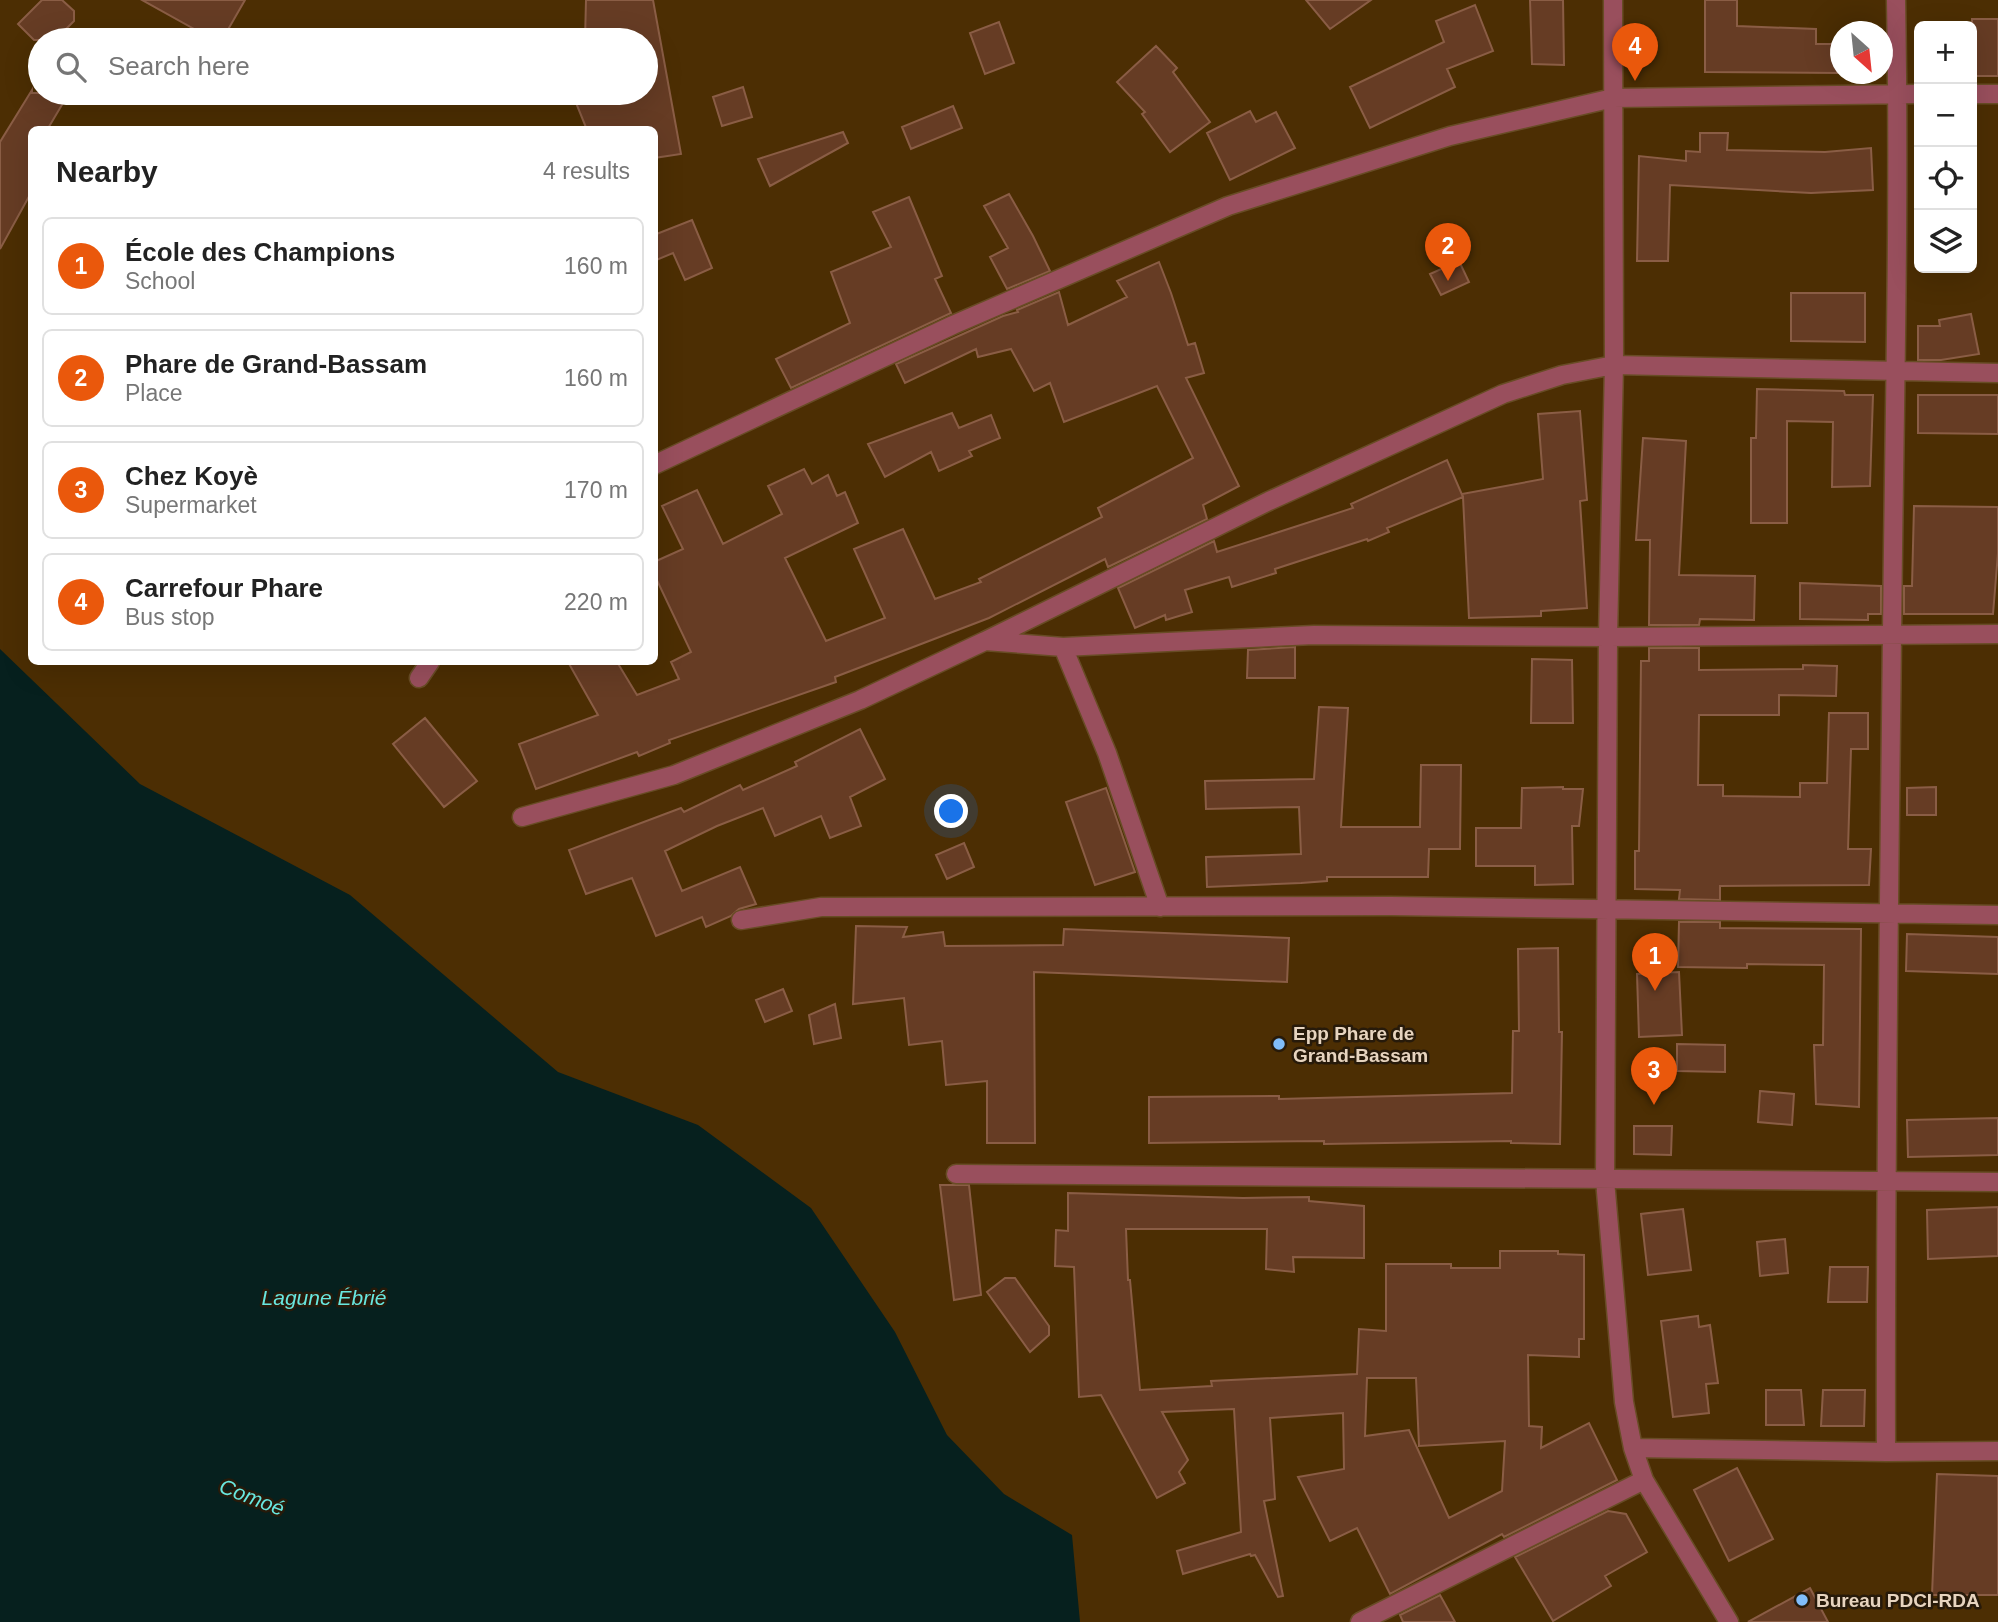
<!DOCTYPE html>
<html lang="en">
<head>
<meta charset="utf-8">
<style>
  :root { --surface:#fff; --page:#f6f6f6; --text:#222; --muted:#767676; --line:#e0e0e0; --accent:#ea580c }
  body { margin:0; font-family:Arial,sans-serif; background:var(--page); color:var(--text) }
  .controls { position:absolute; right:21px; top:21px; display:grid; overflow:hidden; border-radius:10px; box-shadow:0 7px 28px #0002 }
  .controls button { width:63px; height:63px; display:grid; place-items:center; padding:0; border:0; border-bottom:2px solid var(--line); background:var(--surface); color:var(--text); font:35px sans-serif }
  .compass { position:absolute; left:1830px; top:21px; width:63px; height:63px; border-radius:50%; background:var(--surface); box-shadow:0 7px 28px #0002; rotate:153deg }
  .you { position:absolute; left:952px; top:812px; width:24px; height:24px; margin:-18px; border:5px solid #fff; border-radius:50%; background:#1a73e8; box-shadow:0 0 0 10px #1a73e833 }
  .badge { display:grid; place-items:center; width:46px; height:46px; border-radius:50%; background:var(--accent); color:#fff; font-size:23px; font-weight:700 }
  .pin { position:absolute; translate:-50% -58px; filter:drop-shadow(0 2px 4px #0008) }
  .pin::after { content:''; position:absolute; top:37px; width:24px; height:21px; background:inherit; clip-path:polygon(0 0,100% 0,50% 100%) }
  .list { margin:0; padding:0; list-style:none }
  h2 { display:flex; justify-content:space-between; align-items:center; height:91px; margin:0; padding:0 28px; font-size:30px }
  h2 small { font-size:23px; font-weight:400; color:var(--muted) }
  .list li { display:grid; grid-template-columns:46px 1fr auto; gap:21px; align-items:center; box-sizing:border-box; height:98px; margin:0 14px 14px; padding:0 14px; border:2px solid var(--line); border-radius:10px }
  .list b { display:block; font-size:26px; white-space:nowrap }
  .list p { margin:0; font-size:23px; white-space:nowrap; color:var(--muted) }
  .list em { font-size:23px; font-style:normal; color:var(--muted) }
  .icon { flex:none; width:38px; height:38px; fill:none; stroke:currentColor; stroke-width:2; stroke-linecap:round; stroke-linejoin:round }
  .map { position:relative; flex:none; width:1998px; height:1622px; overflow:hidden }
  .search { position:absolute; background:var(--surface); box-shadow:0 7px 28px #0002; left:28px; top:28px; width:630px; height:77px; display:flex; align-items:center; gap:18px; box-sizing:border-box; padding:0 24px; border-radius:38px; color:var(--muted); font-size:26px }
  .panel { position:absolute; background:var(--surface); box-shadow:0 7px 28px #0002; left:28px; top:126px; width:630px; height:539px; border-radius:10px }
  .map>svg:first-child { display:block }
  .water { fill:#06201e }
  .building { fill:#663c24; stroke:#8a5d45; stroke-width:2; fill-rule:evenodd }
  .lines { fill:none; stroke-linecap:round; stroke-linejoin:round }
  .minor-casing { stroke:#684c25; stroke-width:21 }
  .minor { stroke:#994f5d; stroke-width:18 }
  .poi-dot { fill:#80bdfa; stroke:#271a0a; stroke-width:2.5 }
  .labels { text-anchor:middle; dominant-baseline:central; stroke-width:5; stroke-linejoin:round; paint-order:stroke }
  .poi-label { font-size:19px; font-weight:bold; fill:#e7d4bf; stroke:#271a0a; text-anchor:start }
  .water-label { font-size:21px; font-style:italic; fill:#68e7df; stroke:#271a0a }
</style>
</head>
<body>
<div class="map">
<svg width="1998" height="1622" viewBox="0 0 1998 1622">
  <rect width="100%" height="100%" fill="#4c2e03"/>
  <!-- water -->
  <path class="water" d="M0 649 140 784 350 895 558 1072 698 1125 811 1208 895 1332 947 1435 1004 1494 1072 1535 1080 1622H0Z"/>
  <!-- building -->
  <path class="building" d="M42 0H62L74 11V21L55 40H34L18 24Z
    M142 0H245L222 40H214Z
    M586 0H653L681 154 654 158V130H587L572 93H646V40H585Z
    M1306 0H1371L1330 29Z
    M1530 0H1563L1564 65 1532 64Z
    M1705 0H1737V26L1816 29V44H1840V73L1705 72Z
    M1475 5 1493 51 1447 69 1455 87 1370 128 1350 87 1444 42 1436 21Z
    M1972 19H1998V76H1972Z
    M999 22 1014 63 985 74 970 33Z
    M1156 46 1177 68 1173 72 1210 122 1170 152 1142 114 1145 112 1117 82Z
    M743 87 752 117 722 126 713 97Z
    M32 90V93H69L47 130H32V191L0 249V142Z
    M953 106 962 128 911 149 902 127Z
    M1250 111 1256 122 1276 112 1295 148 1230 180 1207 133Z
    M843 132 848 143 770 186 758 159Z
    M1700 133H1728L1727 150 1825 152 1871 148 1873 190 1811 193 1670 185 1668 261H1637L1639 156 1686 161V151L1700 152Z
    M1009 194 1033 236 1050 271 1007 289 990 257 1008 248 984 206Z
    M909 197 942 276 935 279 951 313 791 388 776 359 850 323 831 272 891 247 873 212Z
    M692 220 712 268 685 280 673 253 654 261V235Z
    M1459 261 1469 282 1441 295 1430 274Z
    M1159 262 1171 293 1188 345 1195 343 1204 373 1186 378 1239 486 1203 505 1207 519 1108 567 1105 559 989 618 835 677 836 682 669 740 670 743 639 756 637 752 536 789 519 744 598 715 568 662H617L637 695 679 679 671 662 691 652 654 574V562L683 549 662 506 697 490 723 544 782 514 768 486 804 469 812 484 828 475 837 496 845 492 858 523 785 558 826 641 885 618 854 549 903 529 935 599 981 582 979 579 1102 517 1098 508 1193 458 1157 386 1064 422 1050 383 1034 391 1011 349 978 357 976 349 905 383 896 364 1003 316 1018 312 1017 310 1059 292 1068 325 1127 297 1117 281Z
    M1791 293H1865V342L1791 341Z
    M1971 314 1979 354 1941 360H1918V326H1940L1939 320Z
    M1757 389 1844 391 1845 395H1873L1870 486 1832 487 1833 422 1787 421V523H1751V438H1756Z
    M1918 395H1998V434L1918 433Z
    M1580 411 1587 500 1580 501 1587 608 1541 611V616L1469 618 1463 497 1387 528 1389 532 1368 541 1367 539 1275 569 1276 573 1232 587 1229 577 1185 590 1192 612 1166 620 1165 615 1135 628 1118 588 1214 541 1217 552 1353 508 1351 504 1447 460 1463 497 1462 494 1543 479 1538 414Z
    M952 413 959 428 991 415 1000 438 969 451 972 456 939 471 931 452 885 477 868 444Z
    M1643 438 1686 441 1679 575 1755 576 1754 620 1700 619 1699 625H1649L1650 540H1636Z
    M1914 506 1998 507V553L1993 614H1904V586H1912Z
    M1800 583 1881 586V614H1868V620L1800 619Z
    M1295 647V678H1247L1248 650Z
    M1649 648H1699V670L1803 669V665L1837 666 1836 696 1779 695V715H1699L1698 785H1723V796L1800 797V783H1827L1829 713H1868V749H1851L1848 849H1871L1869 885 1720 886V900L1679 899 1680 890 1635 889V851H1639L1641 661H1649Z
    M1532 659 1572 660 1573 723H1531Z
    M1319 707 1348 708 1341 827H1420L1421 765H1461L1460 849H1429L1428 877H1327V881L1301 883 1207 887 1206 857 1301 854 1299 807 1206 809 1205 781 1314 779Z
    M425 718 477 781 444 807 393 744Z
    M860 729 885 779 850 797 861 826 830 838 821 816 775 836 763 808 717 826 665 851 682 891 740 867 756 904 739 909 731 916 706 927 702 917 656 936 632 878 586 894 569 850 681 808 684 812 740 785 743 790 797 766 795 762Z
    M1563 787V789H1583L1579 826H1572L1573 884 1535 885V866H1476V828H1521L1522 788Z
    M1936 787V815H1907V788Z
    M1106 788 1135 872 1095 885 1066 802Z
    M964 843 974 867 947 879 936 855Z
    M1679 922H1720V928L1861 929 1859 1107 1816 1104 1814 1045H1823L1824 965 1747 964V968L1678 967Z
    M856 926 907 927 903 937 943 932 945 946 1063 945 1064 929 1289 938 1287 982 1034 972 1035 1143H987V1081L946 1085 942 1041 909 1045 904 998 853 1004Z
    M1907 934 1998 937V974L1906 971Z
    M1558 948 1559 1032H1562L1560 1144 1511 1143V1141L1324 1144V1141L1149 1143V1097L1279 1096V1099L1512 1093 1513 1031H1519L1518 949Z
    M1679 972 1682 1035 1639 1037 1637 974Z
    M783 989 792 1011 765 1022 756 1000Z
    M835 1004 841 1038 814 1044 809 1015Z
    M1677 1044 1725 1045V1072L1677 1071Z
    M1760 1091 1794 1094 1792 1125 1758 1122Z
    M1998 1118V1155L1908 1157 1907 1120Z
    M1634 1126H1672L1671 1155 1634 1154Z
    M940 1185H969L981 1295 954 1300Z
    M1068 1193 1243 1198 1309 1197V1201L1364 1206V1258L1293 1257 1294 1272 1266 1269 1267 1229H1126L1128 1280H1130L1140 1390 1212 1386 1211 1381 1357 1374 1359 1329 1386 1331V1264H1451V1268H1500V1251H1558V1254L1584 1255V1339H1579V1357L1528 1355 1529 1426 1542 1427 1541 1448 1589 1423 1617 1480 1504 1537 1502 1534 1390 1594 1357 1528 1330 1541 1298 1477 1344 1469 1343 1413 1270 1418 1275 1499 1264 1501 1283 1596 1278 1597 1255 1555 1251 1556 1250 1554 1183 1574 1177 1551 1241 1532 1234 1409 1162 1412 1188 1460 1179 1472 1185 1483 1157 1498 1101 1395 1079 1397 1074 1267 1055 1266 1056 1230 1068 1231ZM1367 1378H1416L1419 1446 1505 1441 1502 1491 1449 1518 1409 1430 1365 1436Z
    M1998 1207V1256L1928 1259 1927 1210Z
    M1683 1209 1691 1270 1648 1275 1641 1214Z
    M1785 1239 1788 1273 1760 1276 1757 1242Z
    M1830 1267H1868L1867 1302H1828Z
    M1005 1278H1015L1049 1326V1335L1030 1352 987 1292Z
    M1698 1316 1699 1327 1710 1325 1718 1383 1706 1384 1709 1413 1673 1417 1661 1321Z
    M1766 1390H1801L1804 1425H1766Z
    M1823 1390H1865L1864 1426H1821Z
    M1737 1468 1773 1539 1729 1561 1694 1490Z
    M1937 1474 1998 1476V1595H1932Z
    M1608 1511 1626 1514 1647 1552 1605 1576 1611 1586 1553 1621 1515 1557Z
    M1810 1588 1828 1622H1748Z
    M1440 1595 1455 1622H1403L1400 1615Z"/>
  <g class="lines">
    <defs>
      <path id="minor" d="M1613 0 1614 365 1608 637 1605 1180 1624 1402 1633 1448 1644 1480 1729 1622
        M1972 94H1998
        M1998 373 1614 365 1562 375 1503 394 1269 501 985 641 1063 647 1314 635 1608 637 1998 634
        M654 465 953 325 1228 206 1450 136 1613 98 1919 94
        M1063 647 1107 753 1160 907
        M419 678 430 662
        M522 817 674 775 860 700 985 641
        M741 920 821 907 1391 906 1998 915
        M956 1174 1998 1182
        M1633 1448 1886 1452 1998 1451
        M1886 1452C1885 1180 1889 907 1892 635 1894 423 1900 212 1896 0
        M1360 1622 1644 1480"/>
    </defs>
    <!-- minor casing -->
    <use href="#minor" class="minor-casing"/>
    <!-- minor -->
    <use href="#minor" class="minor"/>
  </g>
  <!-- markers -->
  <g class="poi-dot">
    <circle cx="1279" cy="1044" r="7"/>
    <circle cx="1802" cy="1600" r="7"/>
  </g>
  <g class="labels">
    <!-- poi labels -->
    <g class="poi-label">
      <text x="1293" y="1033">Epp Phare de<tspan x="1293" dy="22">Grand-Bassam</tspan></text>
      <text x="1816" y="1600">Bureau PDCI-RDA</text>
    </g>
    <!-- water labels -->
    <g class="water-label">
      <text x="324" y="1297">Lagune Ébrié</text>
      <text transform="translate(252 1497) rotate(21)">Comoé</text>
    </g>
  </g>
</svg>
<div class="controls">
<button>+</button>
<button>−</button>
<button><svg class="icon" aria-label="locate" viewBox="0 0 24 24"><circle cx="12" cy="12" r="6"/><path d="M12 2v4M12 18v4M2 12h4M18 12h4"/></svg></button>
<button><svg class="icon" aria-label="layers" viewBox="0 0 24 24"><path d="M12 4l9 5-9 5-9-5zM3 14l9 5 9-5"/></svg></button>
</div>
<svg class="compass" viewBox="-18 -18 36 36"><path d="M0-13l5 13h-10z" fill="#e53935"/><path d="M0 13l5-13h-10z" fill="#767676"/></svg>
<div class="you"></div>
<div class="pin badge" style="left:1655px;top:991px">1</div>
<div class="pin badge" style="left:1448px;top:281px">2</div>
<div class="pin badge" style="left:1654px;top:1105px">3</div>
<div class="pin badge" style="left:1635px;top:81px">4</div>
<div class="search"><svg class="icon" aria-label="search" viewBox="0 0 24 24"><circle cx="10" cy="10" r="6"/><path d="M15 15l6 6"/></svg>Search here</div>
<section class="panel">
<h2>Nearby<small>4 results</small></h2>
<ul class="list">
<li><span class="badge">1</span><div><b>École des Champions</b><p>School</p></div><em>160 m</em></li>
<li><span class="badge">2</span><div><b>Phare de Grand-Bassam</b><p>Place</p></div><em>160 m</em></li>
<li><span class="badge">3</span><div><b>Chez Koyè</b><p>Supermarket</p></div><em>170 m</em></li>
<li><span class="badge">4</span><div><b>Carrefour Phare</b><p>Bus stop</p></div><em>220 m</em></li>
</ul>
</section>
</div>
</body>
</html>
